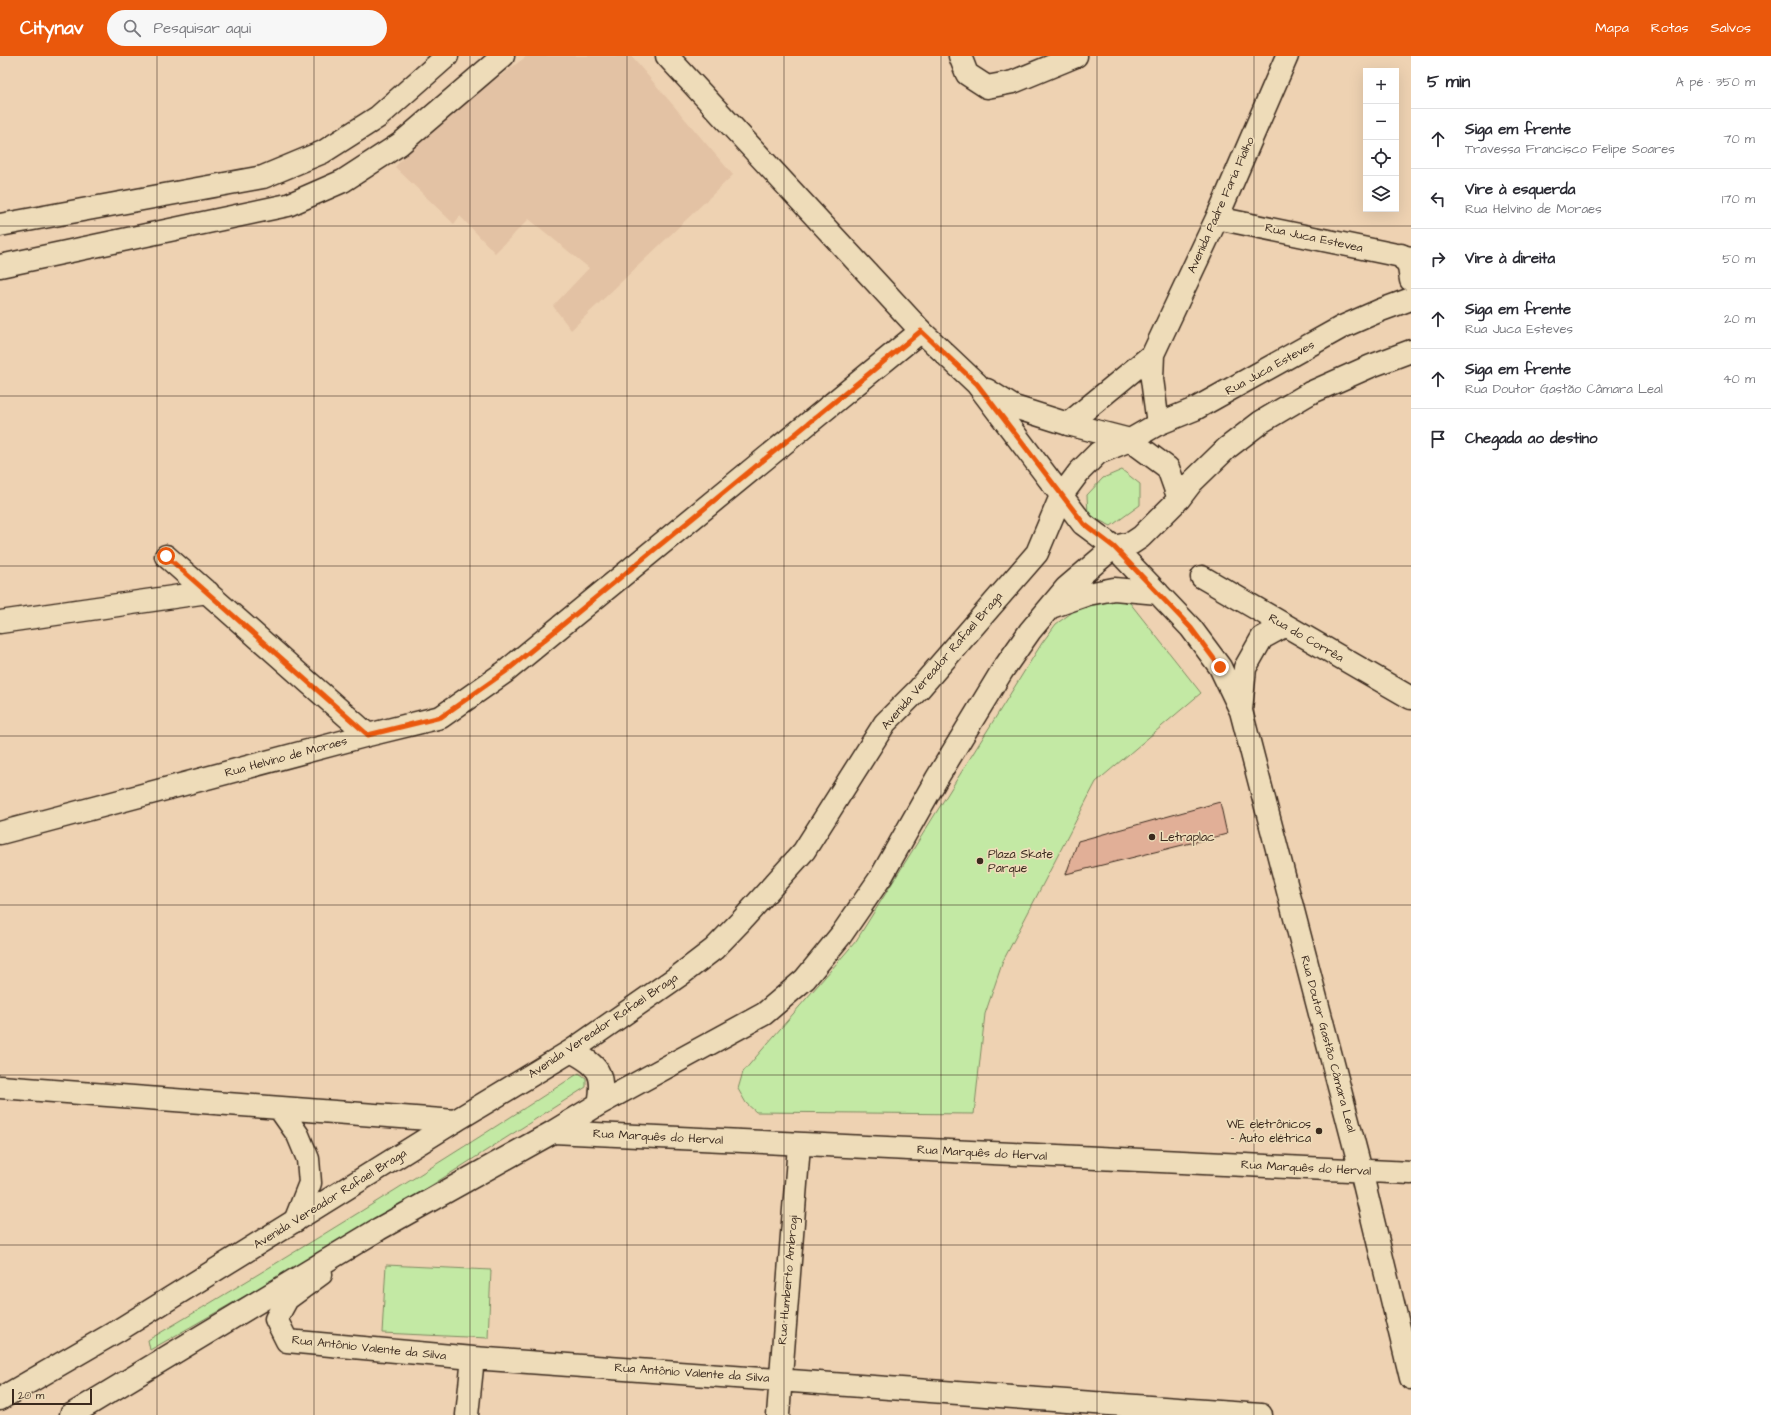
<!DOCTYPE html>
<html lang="pt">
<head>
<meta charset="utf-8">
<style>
  :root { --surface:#fff; --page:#f7f7f7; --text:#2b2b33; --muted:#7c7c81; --line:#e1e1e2; --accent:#ea580c }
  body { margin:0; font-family:"Architects Daughter",sans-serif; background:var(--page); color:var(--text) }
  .controls { position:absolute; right:12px; top:12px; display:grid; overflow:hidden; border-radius:0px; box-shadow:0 4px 16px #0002 }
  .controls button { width:36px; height:36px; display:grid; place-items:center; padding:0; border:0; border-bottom:1px solid var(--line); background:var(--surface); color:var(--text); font:20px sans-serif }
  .scale { position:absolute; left:12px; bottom:10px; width:80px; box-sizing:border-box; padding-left:4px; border:2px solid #3b2a1e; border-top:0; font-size:11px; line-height:14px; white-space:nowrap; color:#3b2a1e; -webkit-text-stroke:3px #eedcb9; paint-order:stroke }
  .stop { position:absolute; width:12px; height:12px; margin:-9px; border:3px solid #ea580c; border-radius:50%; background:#fff }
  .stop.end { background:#ea580c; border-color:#fff; box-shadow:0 1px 4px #0008 }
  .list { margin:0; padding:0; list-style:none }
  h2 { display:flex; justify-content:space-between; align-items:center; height:52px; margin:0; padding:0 16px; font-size:17px }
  h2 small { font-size:13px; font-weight:400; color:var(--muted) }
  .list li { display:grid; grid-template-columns:26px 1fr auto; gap:12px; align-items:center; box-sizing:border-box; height:60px; padding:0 16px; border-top:1px solid var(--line) }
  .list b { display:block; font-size:15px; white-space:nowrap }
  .list p { margin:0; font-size:13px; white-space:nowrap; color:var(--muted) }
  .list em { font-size:13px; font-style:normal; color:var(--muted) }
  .icon { flex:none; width:22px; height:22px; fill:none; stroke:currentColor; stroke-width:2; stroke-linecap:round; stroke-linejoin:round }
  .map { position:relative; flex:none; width:1411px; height:1359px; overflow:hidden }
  header { display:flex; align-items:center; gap:24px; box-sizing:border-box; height:56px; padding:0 20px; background:var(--accent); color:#fff }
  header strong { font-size:19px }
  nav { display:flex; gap:22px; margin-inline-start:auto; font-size:14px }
  .search { width:280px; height:36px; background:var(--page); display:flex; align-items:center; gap:10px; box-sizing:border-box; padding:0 14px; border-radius:22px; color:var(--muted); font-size:15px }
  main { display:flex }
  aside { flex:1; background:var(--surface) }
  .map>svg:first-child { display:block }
  .built { fill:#e3c2a4 }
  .green { fill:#c3e9a4; stroke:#7f8a61 }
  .building { fill:#e1af97; stroke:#3b2a1e }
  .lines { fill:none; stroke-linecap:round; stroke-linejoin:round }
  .street-casing { stroke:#3b2a1e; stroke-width:25 }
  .secondary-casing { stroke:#3b2a1e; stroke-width:25 }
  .street { stroke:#eedcb9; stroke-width:22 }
  .secondary { stroke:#eedcb9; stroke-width:22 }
  .route { stroke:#ea580c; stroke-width:5 }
  .grid { fill:none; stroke:#3b2a1e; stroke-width:1; stroke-opacity:0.55 }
  .poi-dot { fill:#3b2a1e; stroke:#eedcb9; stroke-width:1.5 }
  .labels { text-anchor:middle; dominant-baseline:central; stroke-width:3.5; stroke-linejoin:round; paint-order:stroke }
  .street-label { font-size:12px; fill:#3b2a1e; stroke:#eedcb9 }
  .poi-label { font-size:12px; fill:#3b2a1e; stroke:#eedcb9; text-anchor:start }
</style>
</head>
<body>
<header>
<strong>Citynav</strong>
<div class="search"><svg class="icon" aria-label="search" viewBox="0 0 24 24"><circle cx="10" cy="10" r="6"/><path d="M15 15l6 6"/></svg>Pesquisar aqui</div>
<nav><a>Mapa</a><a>Rotas</a><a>Salvos</a></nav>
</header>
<main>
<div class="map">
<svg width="1411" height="1359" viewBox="0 0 1411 1359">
  <rect width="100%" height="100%" fill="#eed2b2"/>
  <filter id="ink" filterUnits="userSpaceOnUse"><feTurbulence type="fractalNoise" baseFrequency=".025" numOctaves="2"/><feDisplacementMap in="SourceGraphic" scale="8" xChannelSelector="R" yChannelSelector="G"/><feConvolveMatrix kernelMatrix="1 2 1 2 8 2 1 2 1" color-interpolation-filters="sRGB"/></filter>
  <g filter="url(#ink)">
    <!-- built -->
    <path class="built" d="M527 0H631L733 119 571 274 553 250 589 212 529 163 495 197 460 160 454 168 395 111 430 72Z"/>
    <!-- green -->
    <path class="green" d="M1122 414 1140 428V449L1111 470 1088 459 1087 439 1103 422Z
      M1105 541 1130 547 1201 637 1096 726 1003 905 985 958 974 1058 756 1056 746 1047 738 1033 743 1016 856 885 1042 587 1056 568 1081 550Z
      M579 1017 586 1022V1031L366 1171 150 1294 148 1284C294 1198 437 1109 579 1017Z
      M386 1209 491 1214 488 1282 382 1277Z"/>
    <!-- building -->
    <path class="building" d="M1220 746 1227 778 1066 818 1078 785Z"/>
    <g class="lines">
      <defs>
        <path id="street" d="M960 0 967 18 987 31 1013 26 1076 0
          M1217 162 1411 202
          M1068 368 1153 298
          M1158 368 1152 323 1153 298 1217 162 1287 0
          M166 500 368 679
          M1202 521 1411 642
          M0 566 208 536
          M0 777 368 679 441 661 505 616 921 275
          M0 1031 455 1065
          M279 1052 298 1079 308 1103 310 1127 295 1165
          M321 1218 287 1243 276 1263 287 1285 473 1302 1261 1359
          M467 1359 473 1302
          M778 1359 799 1089"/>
        <path id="secondary" d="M667 0 921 275 977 328 1083 468 1114 491 1132 487 1141 481 1179 443 1192 426 1227 392 1261 366 1310 337 1371 310 1411 295
          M0 169 263 121 323 96 378 61 447 0
          M1401 199 1409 211 1411 224
          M0 210 288 149 343 125 400 88 503 0
          M987 334 1014 351 1068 368 1130 384 1168 412 1179 443
          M1051 551 1088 538 1114 533 1158 537
          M1241 654 1245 612 1262 582 1284 570
          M571 995C599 1010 605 1017 599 1048
          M553 1076 1411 1117
          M0 1343 119 1274 455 1065 571 995 680 919 714 893 742 864 804 795 885 667 919 633 1037 497 1061 440 1079 416 1098 397 1130 384 1158 368 1195 353 1342 271 1381 254 1411 243
          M71 1359 379 1173 553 1076 599 1048 764 958 805 923 841 879 881 821 937 722 1002 615 1030 575 1066 532 1114 491 1191 572 1220 611 1241 655 1361 1115 1411 1322"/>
      </defs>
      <!-- street casing -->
      <use href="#street" class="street-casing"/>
      <!-- secondary casing -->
      <use href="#secondary" class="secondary-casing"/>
      <!-- street -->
      <use href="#street" class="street"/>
      <!-- secondary -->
      <use href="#secondary" class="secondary"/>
    </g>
  </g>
  <g class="lines" filter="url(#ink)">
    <!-- route -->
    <path class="route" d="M166 500 368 679 441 661 505 616 921 275 977 328 1084 468 1114 491 1191 572 1220 611"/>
  </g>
  <!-- grid -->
  <path class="grid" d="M157 0V1359M314 0V1359M470 0V1359M627 0V1359M784 0V1359M941 0V1359M1097 0V1359M1254 0V1359M0 170H1411M0 340H1411M0 510H1411M0 680H1411M0 849H1411M0 1019H1411M0 1189H1411"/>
  <!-- markers -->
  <g class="poi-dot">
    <circle cx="1152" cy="781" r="4"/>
    <circle cx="980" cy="805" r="4"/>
    <circle cx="1319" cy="1075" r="4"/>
  </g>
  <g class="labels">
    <!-- street labels -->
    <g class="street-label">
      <text transform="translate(1221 149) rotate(-66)">Avenida Padre Faria Fialho</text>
      <text transform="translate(1314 182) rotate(12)">Rua Juca Estevea</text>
      <text transform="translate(1270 312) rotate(-29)">Rua Juca Esteves</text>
      <text transform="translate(1306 582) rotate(30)">Rua do Corrêa</text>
      <text transform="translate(942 605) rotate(-49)">Avenida Vereador Rafael Braga</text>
      <text transform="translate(286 701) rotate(-15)">Rua Helvino de Moraes</text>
      <text transform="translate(603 970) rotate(-34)">Avenida Vereador Rafael Braga</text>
      <text transform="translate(1328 988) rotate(75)">Rua Doutor Gastão Câmara Leal</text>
      <text transform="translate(658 1081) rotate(3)">Rua Marquês do Herval</text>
      <text transform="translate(982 1097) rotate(3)">Rua Marquês do Herval</text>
      <text transform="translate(1306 1112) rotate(3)">Rua Marquês do Herval</text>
      <text transform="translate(330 1143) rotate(-32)">Avenida Vereador Rafael Braga</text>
      <text transform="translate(788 1224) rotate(-85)">Rua Humberto Ambrogi</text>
      <text transform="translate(369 1292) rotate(6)">Rua Antônio Valente da Silva</text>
      <text transform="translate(692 1317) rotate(4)">Rua Antônio Valente da Silva</text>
    </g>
    <!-- poi labels -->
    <g class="poi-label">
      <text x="1160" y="781">Letraplac</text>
      <text x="988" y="798">Plaza Skate<tspan x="988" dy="14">Parque</tspan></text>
      <text x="1311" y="1068" text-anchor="end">WE eletrônicos<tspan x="1311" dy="14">- Auto elétrica</tspan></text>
    </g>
  </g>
</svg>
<div class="controls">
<button>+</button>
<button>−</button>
<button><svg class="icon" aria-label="locate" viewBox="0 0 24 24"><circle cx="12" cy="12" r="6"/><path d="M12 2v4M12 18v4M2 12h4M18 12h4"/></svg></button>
<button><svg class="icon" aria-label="layers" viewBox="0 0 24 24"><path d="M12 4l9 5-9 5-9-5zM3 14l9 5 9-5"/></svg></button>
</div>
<div class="scale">20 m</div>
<div class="stop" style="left:166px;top:500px"></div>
<div class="stop end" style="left:1220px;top:611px"></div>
</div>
<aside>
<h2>5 min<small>A pé · 350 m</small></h2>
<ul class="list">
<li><svg class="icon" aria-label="ahead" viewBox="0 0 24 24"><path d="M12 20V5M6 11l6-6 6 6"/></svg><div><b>Siga em frente</b><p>Travessa Francisco Felipe Soares</p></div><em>70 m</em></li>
<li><svg class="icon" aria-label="left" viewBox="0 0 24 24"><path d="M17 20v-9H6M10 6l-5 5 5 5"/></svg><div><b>Vire à esquerda</b><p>Rua Helvino de Moraes</p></div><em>170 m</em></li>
<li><svg class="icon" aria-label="right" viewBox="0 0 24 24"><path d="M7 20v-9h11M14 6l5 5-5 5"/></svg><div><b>Vire à direita</b></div><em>50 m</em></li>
<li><svg class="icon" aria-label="ahead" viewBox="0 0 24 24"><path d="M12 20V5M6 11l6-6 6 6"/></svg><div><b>Siga em frente</b><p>Rua Juca Esteves</p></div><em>20 m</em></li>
<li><svg class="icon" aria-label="ahead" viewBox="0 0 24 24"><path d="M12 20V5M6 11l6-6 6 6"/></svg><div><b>Siga em frente</b><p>Rua Doutor Gastão Câmara Leal</p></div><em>40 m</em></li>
<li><svg class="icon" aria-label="arrive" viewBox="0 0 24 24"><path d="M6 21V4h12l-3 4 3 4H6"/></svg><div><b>Chegada ao destino</b></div></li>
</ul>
</aside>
</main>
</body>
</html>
